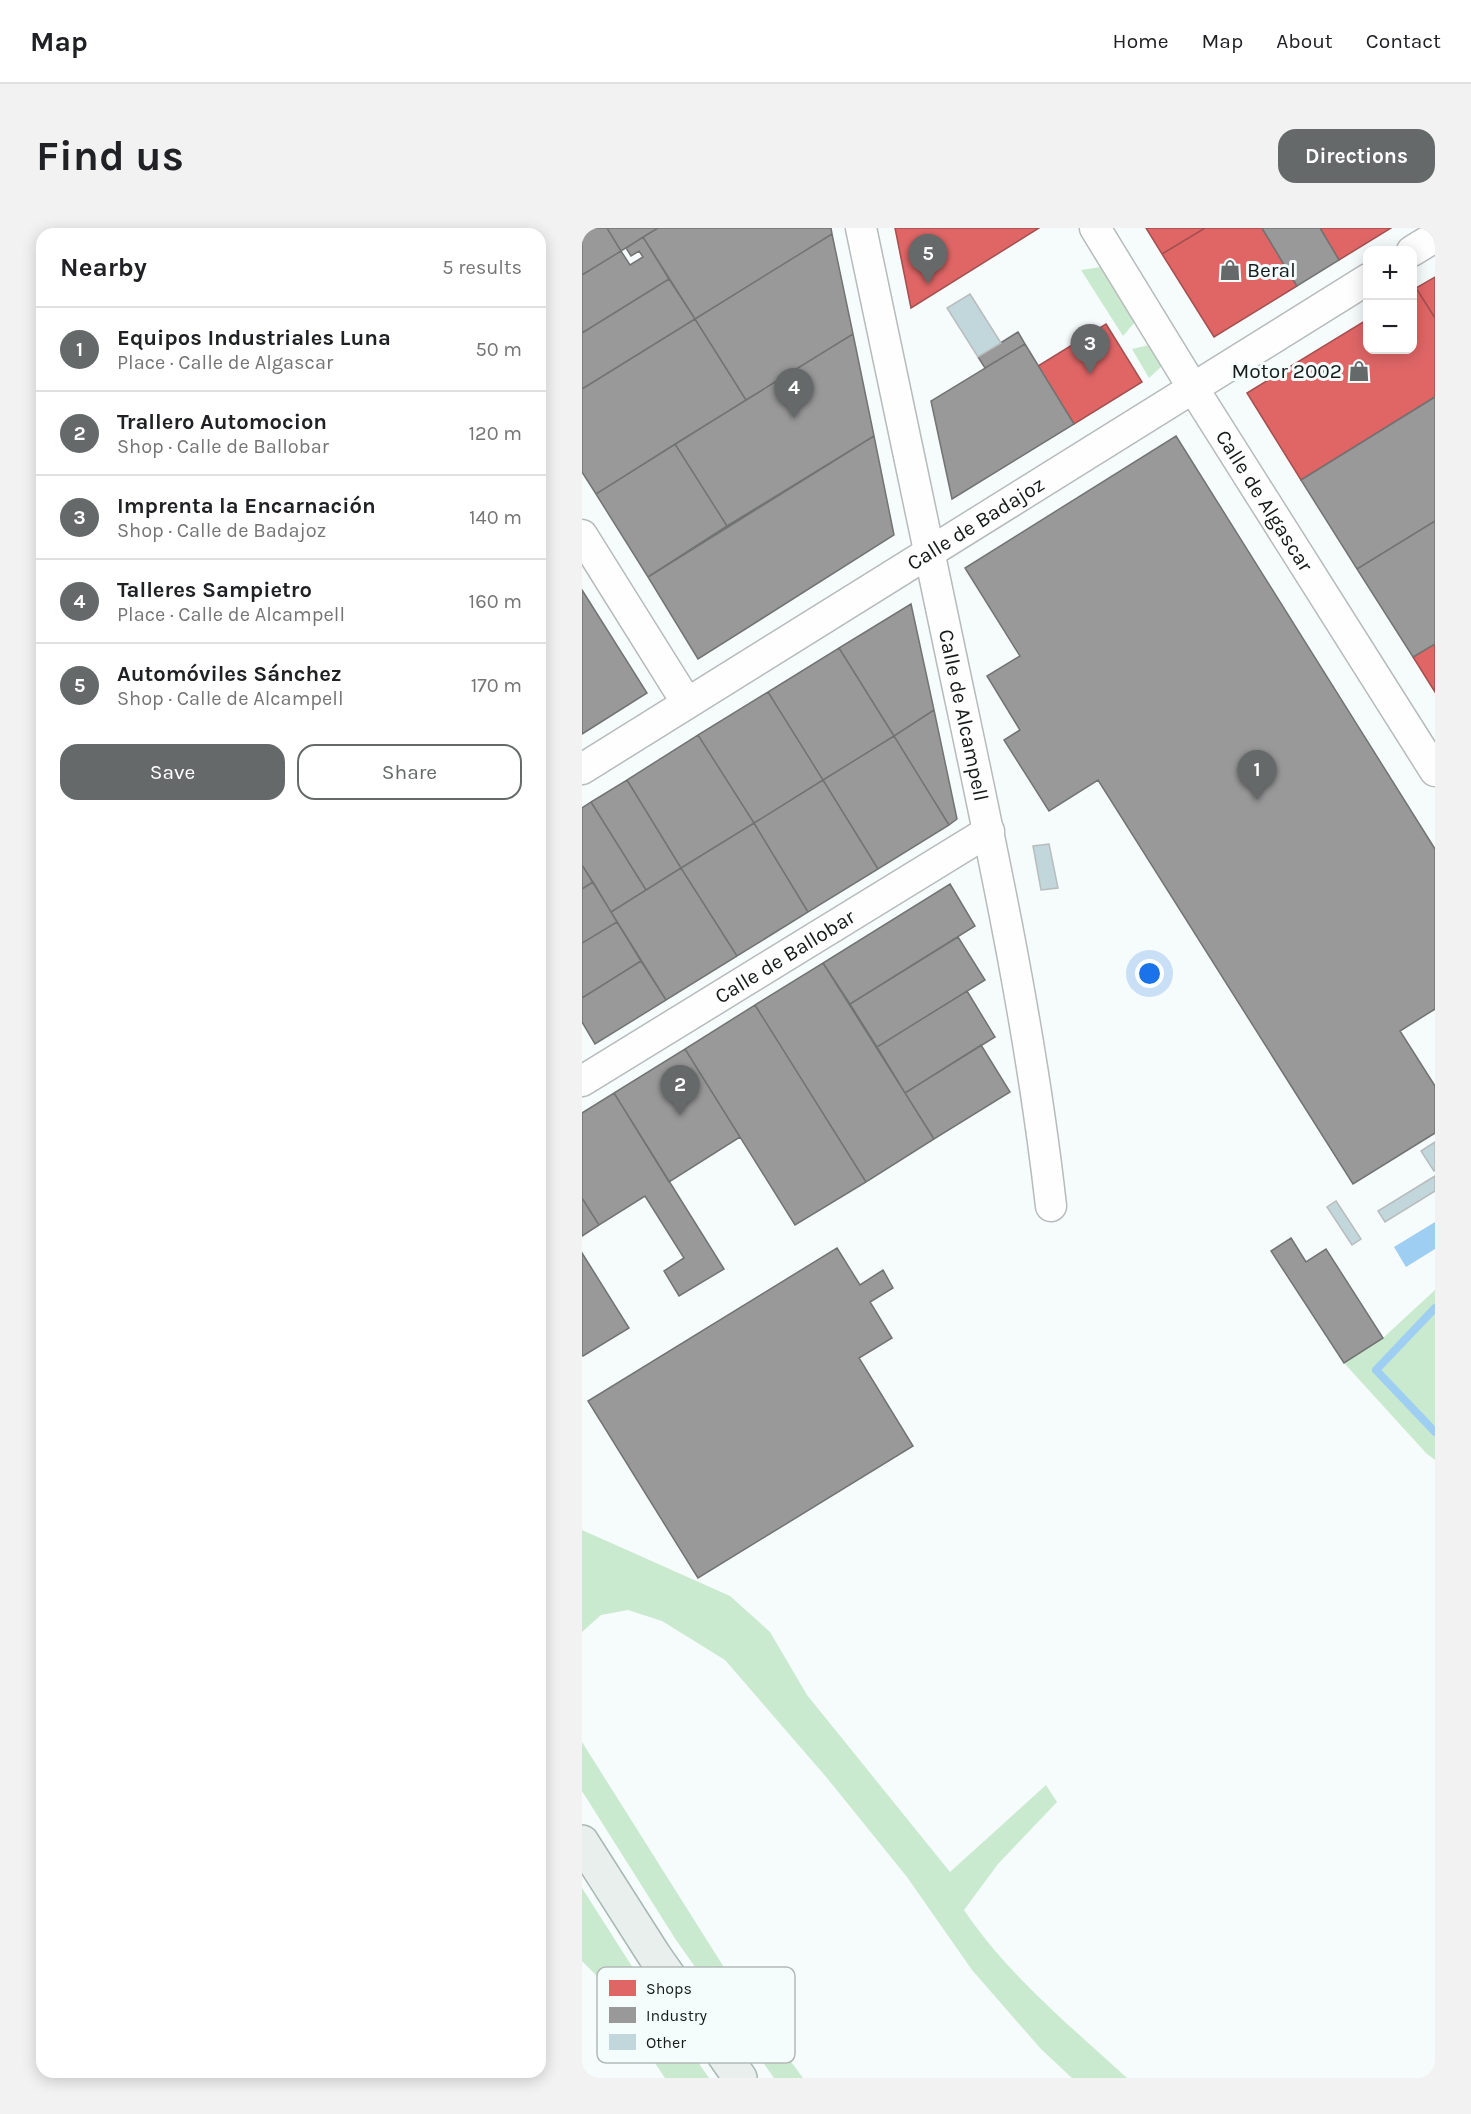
<!DOCTYPE html>
<html lang="en">
<head>
<meta charset="utf-8">
<style>
  :root { --surface:#fff; --page:#f2f2f2; --text:#202124; --muted:#757577; --line:#e0e0e0; --accent:#656969 }
  body { margin:0; font-family:Karla,sans-serif; background:var(--page); color:var(--text) }
  .controls { position:absolute; right:18px; top:18px; display:grid; overflow:hidden; border-radius:12px; box-shadow:0 3px 15px #0003 }
  .controls button { width:54px; height:54px; display:grid; place-items:center; padding:0; border:0; border-bottom:2px solid var(--line); background:var(--surface); color:var(--text); font:30px sans-serif }
  .you { position:absolute; left:568px; top:746px; width:21px; height:21px; margin:-15px; border:4px solid #fff; border-radius:50%; background:#1a73e8; box-shadow:0 0 0 9px #1a73e833 }
  .badge { display:grid; place-items:center; width:39px; height:39px; border-radius:50%; background:var(--accent); color:#fff; font-size:20px; font-weight:700 }
  .pin { position:absolute; translate:-50% -50px; filter:drop-shadow(0 2px 3px #0008) }
  .pin::after { content:''; position:absolute; top:32px; width:21px; height:18px; background:inherit; clip-path:polygon(0 0,100% 0,50% 100%) }
  .list { margin:0; padding:0; list-style:none }
  h2 { display:flex; justify-content:space-between; align-items:center; height:78px; margin:0; padding:0 24px; font-size:26px }
  h2 small { font-size:20px; font-weight:400; color:var(--muted) }
  .list li { display:grid; grid-template-columns:39px 1fr auto; gap:18px; align-items:center; box-sizing:border-box; height:84px; padding:0 24px; border-top:2px solid var(--line) }
  .list b { display:block; font-size:22px; white-space:nowrap }
  .list p { margin:0; font-size:20px; white-space:nowrap; color:var(--muted) }
  .list em { font-size:20px; font-style:normal; color:var(--muted) }
  .actions { display:flex; gap:12px; padding:18px 24px }
  .actions a { flex:1; padding:14px 0; border:2px solid var(--accent); border-radius:18px; text-align:center; font-size:21px; color:var(--accent) }
  .actions .main { background:var(--accent); color:#fff }
  .map { position:relative; flex:none; width:853px; height:1850px; overflow:hidden; border-radius:18px }
  header { display:flex; align-items:center; gap:36px; box-sizing:border-box; height:84px; padding:0 30px; background:var(--surface); border-bottom:2px solid var(--line) }
  header strong { font-size:28px }
  nav { display:flex; gap:33px; margin-inline-start:auto; font-size:21px }
  .intro { display:flex; align-items:center; justify-content:space-between; box-sizing:border-box; height:144px; padding:0 36px }
  h1 { margin:0; font-size:42px }
  .button { padding:15px 27px; border-radius:18px; background:var(--accent); color:#fff; font-size:21px; font-weight:700 }
  main { display:flex; gap:36px; padding:0 36px }
  aside { flex:1; background:var(--surface); border-radius:18px; box-shadow:0 3px 15px #0003 }
  .map>svg:first-child { display:block }
  .green { fill:#c9eace }
  .water { fill:#9ecef1 }
  .shops { fill:#e06666; stroke:#a44f4f; stroke-width:1.5 }
  .industry { fill:#999; stroke:#727373; stroke-width:1.5 }
  .lines { fill:none; stroke-linecap:round; stroke-linejoin:round }
  .stream { stroke:#9ecef1; stroke-width:8 }
  .building { fill:#c2d7dc; stroke:#b8bcbc; stroke-width:1.5 }
  .minor-casing { stroke:#b7bbbb; stroke-width:33 }
  .primary-casing { stroke:#a9b7b3; stroke-width:36 }
  .minor { stroke:#fefefe; stroke-width:30 }
  .primary { stroke:#e8efed; stroke-width:33 }
  .labels { text-anchor:middle; dominant-baseline:central; stroke-width:6; stroke-linejoin:round; paint-order:stroke }
  .poi-label { font-size:21px; fill:#171a1a; stroke:#f4fdfc; text-anchor:start }
  .street-label { font-size:21px; fill:#171a1a; stroke:#f4fdfc }
  .key { fill:#f4fdfc; stroke:#b2b9b8; stroke-width:1.5 }
  .key-label { font-size:16px; fill:#171a1a }
</style>
</head>
<body>
<header>
<strong>Map</strong>
<nav><a>Home</a><a>Map</a><a>About</a><a>Contact</a></nav>
</header>
<div class="intro"><h1>Find us</h1><a class="button">Directions</a></div>
<main>
<aside>
<h2>Nearby<small>5 results</small></h2>
<ul class="list">
<li><span class="badge">1</span><div><b>Equipos Industriales Luna</b><p>Place · Calle de Algascar</p></div><em>50 m</em></li>
<li><span class="badge">2</span><div><b>Trallero Automocion</b><p>Shop · Calle de Ballobar</p></div><em>120 m</em></li>
<li><span class="badge">3</span><div><b>Imprenta la Encarnación</b><p>Shop · Calle de Badajoz</p></div><em>140 m</em></li>
<li><span class="badge">4</span><div><b>Talleres Sampietro</b><p>Place · Calle de Alcampell</p></div><em>160 m</em></li>
<li><span class="badge">5</span><div><b>Automóviles Sánchez</b><p>Shop · Calle de Alcampell</p></div><em>170 m</em></li>
</ul>
<div class="actions"><a class="main">Save</a><a>Share</a></div>
</aside>
<div class="map">
<svg width="853" height="1850" viewBox="0 0 853 1850">
  <rect width="100%" height="100%" fill="#f6fbfb"/>
  <!-- green -->
  <path class="green" d="M519 39 553 94 541 108 499 42Z
    M567 117 580 138 567 150 550 121Z
    M853 1062V1232L844 1225 762 1135 801 1110Z
    M0 1302 148 1368 188 1404 225 1467 368 1644 464 1557 475 1574 416 1636 382 1682C425 1746 488 1798 545 1850H490L459 1821 390 1742 325 1649 245 1550 143 1432 80 1393 46 1382 19 1387 0 1404Z
    M0 1514 155 1760 221 1850H192L94 1712 0 1563Z
    M0 1660 51 1740 127 1850H83L13 1746 0 1733Z"/>
  <!-- water -->
  <path class="water" d="M853 994V1021L824 1039 812 1019Z"/>
  <!-- shops -->
  <path class="shops" d="M313 0H457L329 80Z
    M564 0H623L580 26Z
    M623 0H680L715 58 632 109 580 26Z
    M738 0H809L757 32Z
    M853 49V90L834 60Z
    M834 60 853 90V169L719 252 665 165 786 91V122H830V63Z
    M524 96 560 154 492 196 456 138Z
    M853 416V464L831 429Z"/>
  <!-- industry -->
  <path class="industry" d="M0 0H25L39 23 0 47Z
    M25 0H76L39 23Z
    M76 0H249L250 6 113 91 61 9Z
    M680 0H738L757 32 715 58Z
    M250 6 271 106 164 172 113 91Z
    M61 9 87 51 0 105V47L39 23 48 37 61 29 57 23 49 28 44 20Z
    M87 51 113 91 0 161V105Z
    M113 91 164 172 14 266 0 244V161Z
    M436 104 443 116 403 140 396 129Z
    M271 106 292 208 145 298 93 216Z
    M443 116 492 196 370 271 349 173Z
    M853 169V293L775 341 719 252Z
    M292 208 312 307 116 431 66 349Z
    M594 208 853 621V781L818 803 853 858V905L771 956 516 552 467 583 422 512 438 502 405 448 438 428 383 340Z
    M93 216 145 298 66 349 14 266Z
    M853 293V416L831 429 775 341Z
    M0 362 65 465 0 506Z
    M329 376 352 482 312 508 257 420Z
    M257 420 312 508 241 552 186 464Z
    M186 464 241 552 172 595 116 507Z
    M352 482 375 591 367 597 312 508Z
    M116 507 172 595 99 640 45 552Z
    M312 508 367 597 296 641 241 552Z
    M45 552 99 640 64 662 9 574Z
    M241 552 296 641 226 684 172 595Z
    M9 574 64 662 29 684 0 637V580Z
    M172 595 226 684 155 728 99 640Z
    M0 637 11 654 0 661Z
    M99 640 155 728 84 772 29 684Z
    M11 654 35 694 0 715V661Z
    M368 656 393 698 268 776 241 735Z
    M35 694 59 733 0 770V715Z
    M376 709 403 752 295 819 268 776Z
    M59 733 84 772 13 816 0 794V770Z
    M241 735 352 911 284 954 173 777Z
    M385 763 413 809 323 865 295 819Z
    M173 777 284 954 213 997 103 821Z
    M399 817 428 864 352 911 323 865Z
    M103 821 158 909 87 954 32 865Z
    M32 865 142 1041 97 1068 82 1043 102 1030 63 968 17 997 0 970V885Z
    M0 970 17 997 0 1008Z
    M709 1010 724 1034 744 1021 801 1110 762 1135 689 1023Z
    M255 1020 278 1057 301 1042 311 1060 288 1074 310 1110 277 1130 331 1218 116 1350 6 1173Z
    M0 1025 47 1100 1 1128 0 1127Z"/>
  <g class="lines">
    <!-- stream -->
    <path class="stream" d="M853 1080 794 1142 853 1204"/>
  </g>
  <!-- building -->
  <path class="building" d="M388 66 419 115 396 129 365 80Z
    M467 616 476 660 459 662 451 618Z
    M853 914V942L852 943 839 923Z
    M853 948V963L803 994 796 983Z
    M754 973 779 1011 770 1017 745 979Z"/>
  <g class="lines">
    <defs>
      <g id="minor">
        <path id="s1" d="M279 0C311 150 342 301 374 451 411 625 449 800 469 978"/>
        <path id="s2" d="M513 0 611 160 853 543"/>
        <path d="M830 23 853 9"/>
        <path d="M0 307 105 475"/>
        <path id="s3" d="M0 541 786 51"/>
        <path id="s4" d="M0 853 407 603"/>
      </g>
      <path id="primary" d="M0 1614 72 1727 158 1850"/>
    </defs>
    <!-- minor casing -->
    <use href="#minor" class="minor-casing"/>
    <!-- primary casing -->
    <use href="#primary" class="primary-casing"/>
    <!-- minor -->
    <use href="#minor" class="minor"/>
    <!-- primary -->
    <use href="#primary" class="primary"/>
  </g>
  <!-- icons -->
  <defs>
    <symbol id="shop-bare" viewBox="-9 -9 18 18"><path d="M-5-2.5h2.3a2.7 3.5 0 0 1 5.4 0H5L5.5 6h-11ZM-1.5-2.5h3a1.5 2.3 0 0 0-3 0Z" fill="#656969" stroke="#f4fdfc" stroke-width="2.5" paint-order="stroke"/></symbol>
  </defs>
  <g fill-rule="evenodd">
    <use href="#shop-bare" x="633" y="27" width="30" height="30"/>
    <use href="#shop-bare" x="762" y="128" width="30" height="30"/>
  </g>
  <g class="labels">
    <!-- poi labels -->
    <g class="poi-label">
      <text x="665" y="42">Beral</text>
      <text x="760" y="143" text-anchor="end">Motor 2002</text>
    </g>
    <!-- street labels -->
    <g class="street-label">
      <text stroke="none"><textPath href="#s2" startOffset="321">Calle de Algascar</textPath></text>
      <text stroke="none"><textPath href="#s3" startOffset="464">Calle de Badajoz</textPath></text>
      <text stroke="none"><textPath href="#s1" startOffset="498">Calle de Alcampell</textPath></text>
      <text stroke="none"><textPath href="#s4" startOffset="238">Calle de Ballobar</textPath></text>
    </g>
  </g>
  <!-- legend -->
  <rect x="15" y="1739" width="198" height="96" rx="9" class="key"/>
  <rect x="27" y="1752" width="27" height="16" fill="#e06666"/>
  <rect x="27" y="1779" width="27" height="16" fill="#999"/>
  <rect x="27" y="1806" width="27" height="16" fill="#c2d7dc"/>
  <g class="key-label">
    <text x="64" y="1766">Shops</text>
    <text x="64" y="1793">Industry</text>
    <text x="64" y="1820">Other</text>
  </g>
</svg>
<div class="controls">
<button>+</button>
<button>−</button>
</div>
<div class="you"></div>
<div class="pin badge" style="left:675px;top:572px">1</div>
<div class="pin badge" style="left:98px;top:887px">2</div>
<div class="pin badge" style="left:508px;top:146px">3</div>
<div class="pin badge" style="left:212px;top:190px">4</div>
<div class="pin badge" style="left:346px;top:56px">5</div>
</div>
</main>
</body>
</html>
